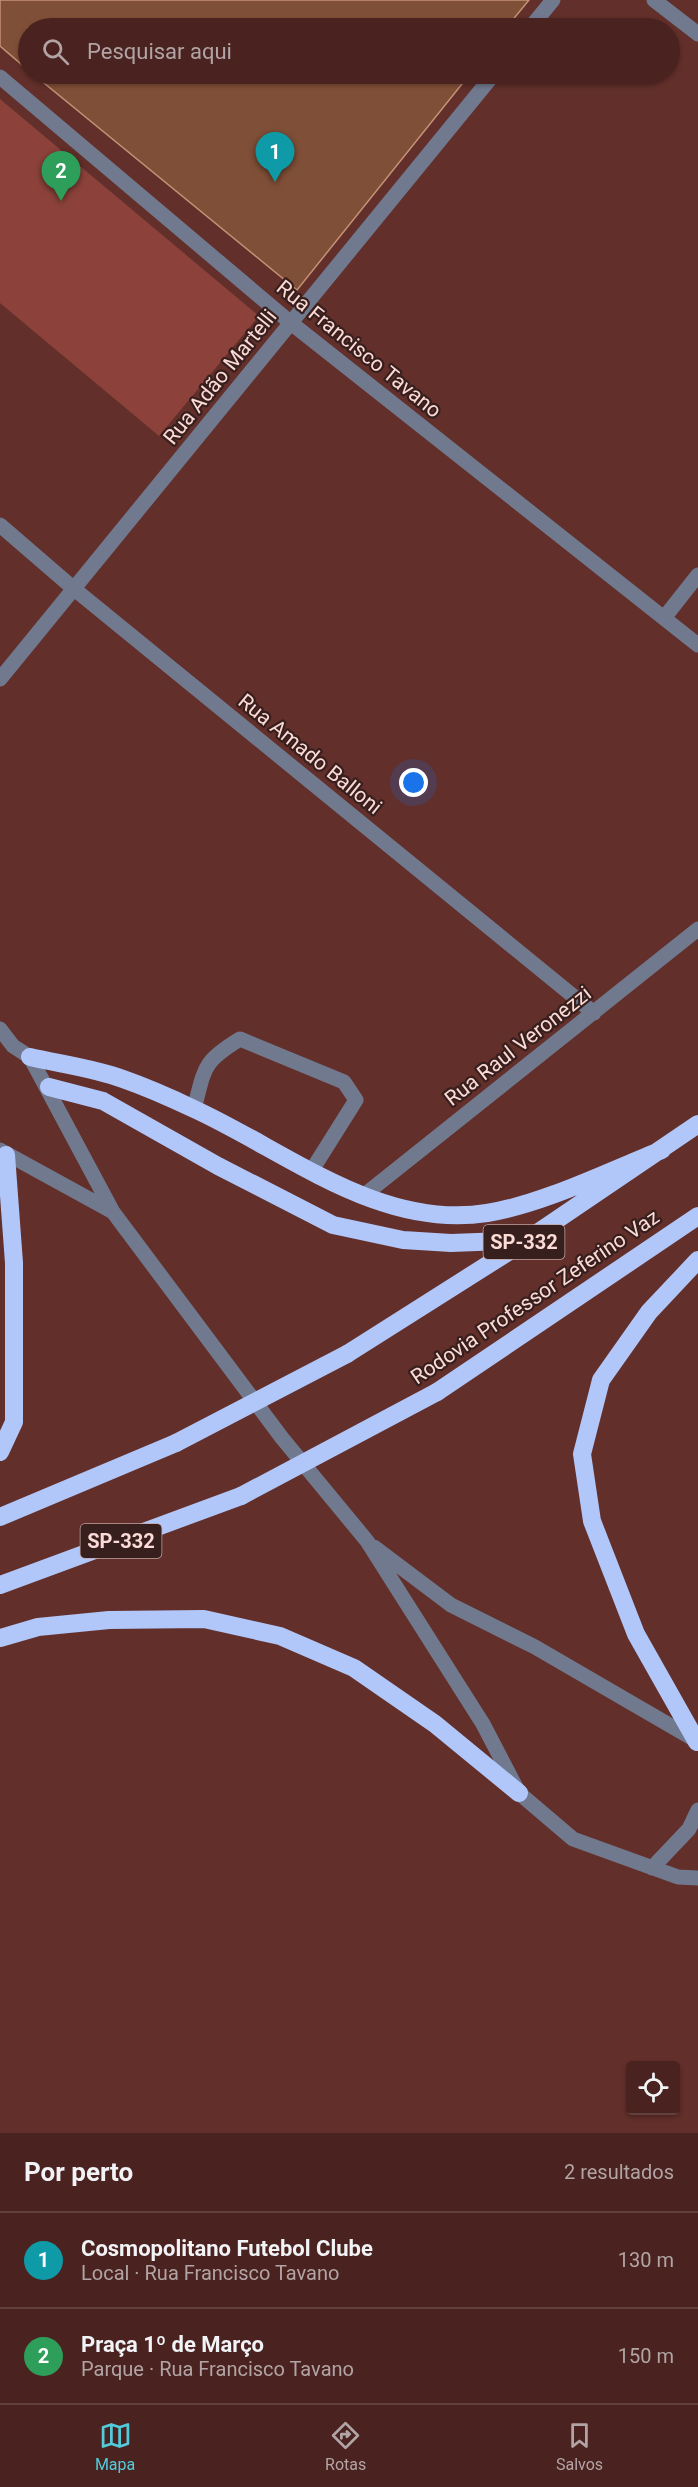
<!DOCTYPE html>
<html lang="pt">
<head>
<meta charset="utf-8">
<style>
  :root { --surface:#4a2320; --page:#542f2d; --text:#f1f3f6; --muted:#b2a4a5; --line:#61403e; --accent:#53cbda }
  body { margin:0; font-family:Roboto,sans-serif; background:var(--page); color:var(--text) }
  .controls { position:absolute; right:18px; bottom:18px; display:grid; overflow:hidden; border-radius:6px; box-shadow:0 2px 4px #0004 }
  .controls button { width:54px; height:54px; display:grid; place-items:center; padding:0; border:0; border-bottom:2px solid var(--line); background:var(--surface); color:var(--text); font:30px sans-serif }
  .you { position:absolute; left:414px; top:783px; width:21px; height:21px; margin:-15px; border:4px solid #fff; border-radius:50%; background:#1a73e8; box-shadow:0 0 0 9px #1a73e833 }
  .badge { display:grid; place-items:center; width:39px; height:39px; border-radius:50%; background:var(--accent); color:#fff; font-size:20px; font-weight:700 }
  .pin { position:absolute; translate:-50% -50px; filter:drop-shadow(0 2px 3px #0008) }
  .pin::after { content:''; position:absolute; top:32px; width:21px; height:18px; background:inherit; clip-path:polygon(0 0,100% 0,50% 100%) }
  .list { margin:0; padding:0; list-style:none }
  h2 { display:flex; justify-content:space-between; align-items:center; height:78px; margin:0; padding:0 24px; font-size:26px }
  h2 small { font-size:20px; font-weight:400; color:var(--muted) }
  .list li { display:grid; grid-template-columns:39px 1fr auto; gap:18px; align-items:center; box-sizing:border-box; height:96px; padding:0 24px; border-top:2px solid var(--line) }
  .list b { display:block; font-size:22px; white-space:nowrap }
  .list p { margin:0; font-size:20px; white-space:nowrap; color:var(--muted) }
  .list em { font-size:20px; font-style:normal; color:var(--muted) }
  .icon { flex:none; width:33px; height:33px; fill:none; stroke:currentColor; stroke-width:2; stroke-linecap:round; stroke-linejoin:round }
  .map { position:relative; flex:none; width:698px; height:2133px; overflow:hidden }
  .search { position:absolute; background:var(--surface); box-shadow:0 2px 4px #0004; left:18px; right:18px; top:18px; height:66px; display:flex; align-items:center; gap:15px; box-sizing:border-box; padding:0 21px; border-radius:33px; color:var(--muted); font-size:22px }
  .sheet { height:270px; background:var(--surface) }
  nav { display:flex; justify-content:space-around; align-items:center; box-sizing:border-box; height:84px; border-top:2px solid var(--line); background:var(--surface); font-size:16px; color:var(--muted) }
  nav a { display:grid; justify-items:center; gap:3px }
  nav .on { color:var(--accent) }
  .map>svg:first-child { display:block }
  .green { fill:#8c423b }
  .building { fill:#804f37; stroke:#c69176; stroke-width:1.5 }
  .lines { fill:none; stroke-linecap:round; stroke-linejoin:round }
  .minor { stroke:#70798e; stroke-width:15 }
  .highway { stroke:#b1c6f9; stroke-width:18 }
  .highway-bridge { stroke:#b1c6f9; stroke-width:18 }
  .labels { text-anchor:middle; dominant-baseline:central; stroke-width:4.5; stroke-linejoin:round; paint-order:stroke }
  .shield { fill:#371f1d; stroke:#c1a39f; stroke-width:1.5 }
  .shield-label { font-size:20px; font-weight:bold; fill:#fcdbd7 }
  .street-label { font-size:21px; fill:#fcdbd7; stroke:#371f1d }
</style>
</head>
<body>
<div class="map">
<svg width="698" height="2133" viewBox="0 0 698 2133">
  <rect width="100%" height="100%" fill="#622f2a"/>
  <!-- green -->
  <path class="green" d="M0 99 259 316 159 436 0 303Z"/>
  <!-- building -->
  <path class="building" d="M0 0H529L506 28H28V70L0 46Z
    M33 74H470L297 290Z"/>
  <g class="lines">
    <!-- minor -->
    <path class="minor" d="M654 0 698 34
      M530 28 553 0
      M0 77 291 323 698 645
      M0 525 73 588 594 1013
      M664 618 698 575
      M0 679 494 74
      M0 1029 13 1046 30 1057 113 1212 282 1438 367 1541 483 1724 519 1793 573 1839 678 1877 698 1878
      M194 1109C205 1068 202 1062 240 1039L344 1082 356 1100 312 1170
      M0 1150 113 1212
      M363 1196 698 929
      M374 1547 451 1605 535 1647 697 1741
      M652 1868 689 1829 698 1810"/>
    <!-- highway -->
    <path class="highway" d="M30 1057C60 1064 93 1068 123 1079 146 1087 171 1098 194 1109 286 1151 379 1230 487 1213 543 1204 609 1171 662 1150
      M49 1087 103 1101 218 1166 333 1225 403 1240 451 1243 527 1240
      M347 1354 527 1240 698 1124
      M437 1392 698 1216
      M0 1452 14 1422V1263L6 1155
      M0 1517 176 1443
      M0 1585 241 1496
      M0 1638 38 1627 109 1620 204 1619 280 1636 354 1668 435 1724 519 1793
      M697 1742 636 1634 592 1521 582 1454 601 1380 649 1312 698 1260"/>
    <!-- highway-bridge -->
    <path class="highway-bridge" d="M176 1443 347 1354
      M241 1496 437 1392"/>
  </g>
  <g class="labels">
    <!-- shield labels -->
    <g class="shield">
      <rect x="483.5" y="1225" width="81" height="34" rx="4.5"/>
      <rect x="80.5" y="1524" width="81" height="34" rx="4.5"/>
    </g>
    <g class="shield-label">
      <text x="524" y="1242">SP-332</text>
      <text x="121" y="1541">SP-332</text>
    </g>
    <!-- street labels -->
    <g class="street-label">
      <text transform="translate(359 349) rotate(39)">Rua Francisco Tavano</text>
      <text transform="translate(220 377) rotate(-51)">Rua Adão Martelli</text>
      <text transform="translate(310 754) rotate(39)">Rua Amado Balloni</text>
      <text transform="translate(518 1046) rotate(-38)">Rua Raul Veronezzi</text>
      <text transform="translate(535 1297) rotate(-34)">Rodovia Professor Zeferino Vaz</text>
    </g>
  </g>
</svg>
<div class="controls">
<button><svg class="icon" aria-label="locate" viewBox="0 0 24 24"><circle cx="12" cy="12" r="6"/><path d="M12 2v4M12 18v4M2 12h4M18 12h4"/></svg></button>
</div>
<div class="you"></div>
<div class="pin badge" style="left:275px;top:182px;background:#0f9aa8">1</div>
<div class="pin badge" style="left:61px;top:201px;background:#2e9e5b">2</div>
<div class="search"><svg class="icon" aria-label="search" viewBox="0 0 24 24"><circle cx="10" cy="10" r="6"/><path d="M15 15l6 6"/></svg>Pesquisar aqui</div>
</div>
<section class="sheet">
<h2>Por perto<small>2 resultados</small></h2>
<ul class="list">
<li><span class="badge" style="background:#0f9aa8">1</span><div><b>Cosmopolitano Futebol Clube</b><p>Local · Rua Francisco Tavano</p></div><em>130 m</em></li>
<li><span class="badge" style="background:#2e9e5b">2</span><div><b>Praça 1º de Março</b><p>Parque · Rua Francisco Tavano</p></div><em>150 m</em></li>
</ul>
</section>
<nav>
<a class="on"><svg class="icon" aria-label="map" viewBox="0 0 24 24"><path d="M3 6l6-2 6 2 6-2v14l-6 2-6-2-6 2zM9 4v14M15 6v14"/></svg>Mapa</a>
<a><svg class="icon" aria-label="directions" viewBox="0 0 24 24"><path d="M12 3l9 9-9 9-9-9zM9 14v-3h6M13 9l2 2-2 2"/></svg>Rotas</a>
<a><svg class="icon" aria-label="saved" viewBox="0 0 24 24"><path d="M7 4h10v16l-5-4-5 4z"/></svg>Salvos</a>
</nav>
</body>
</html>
